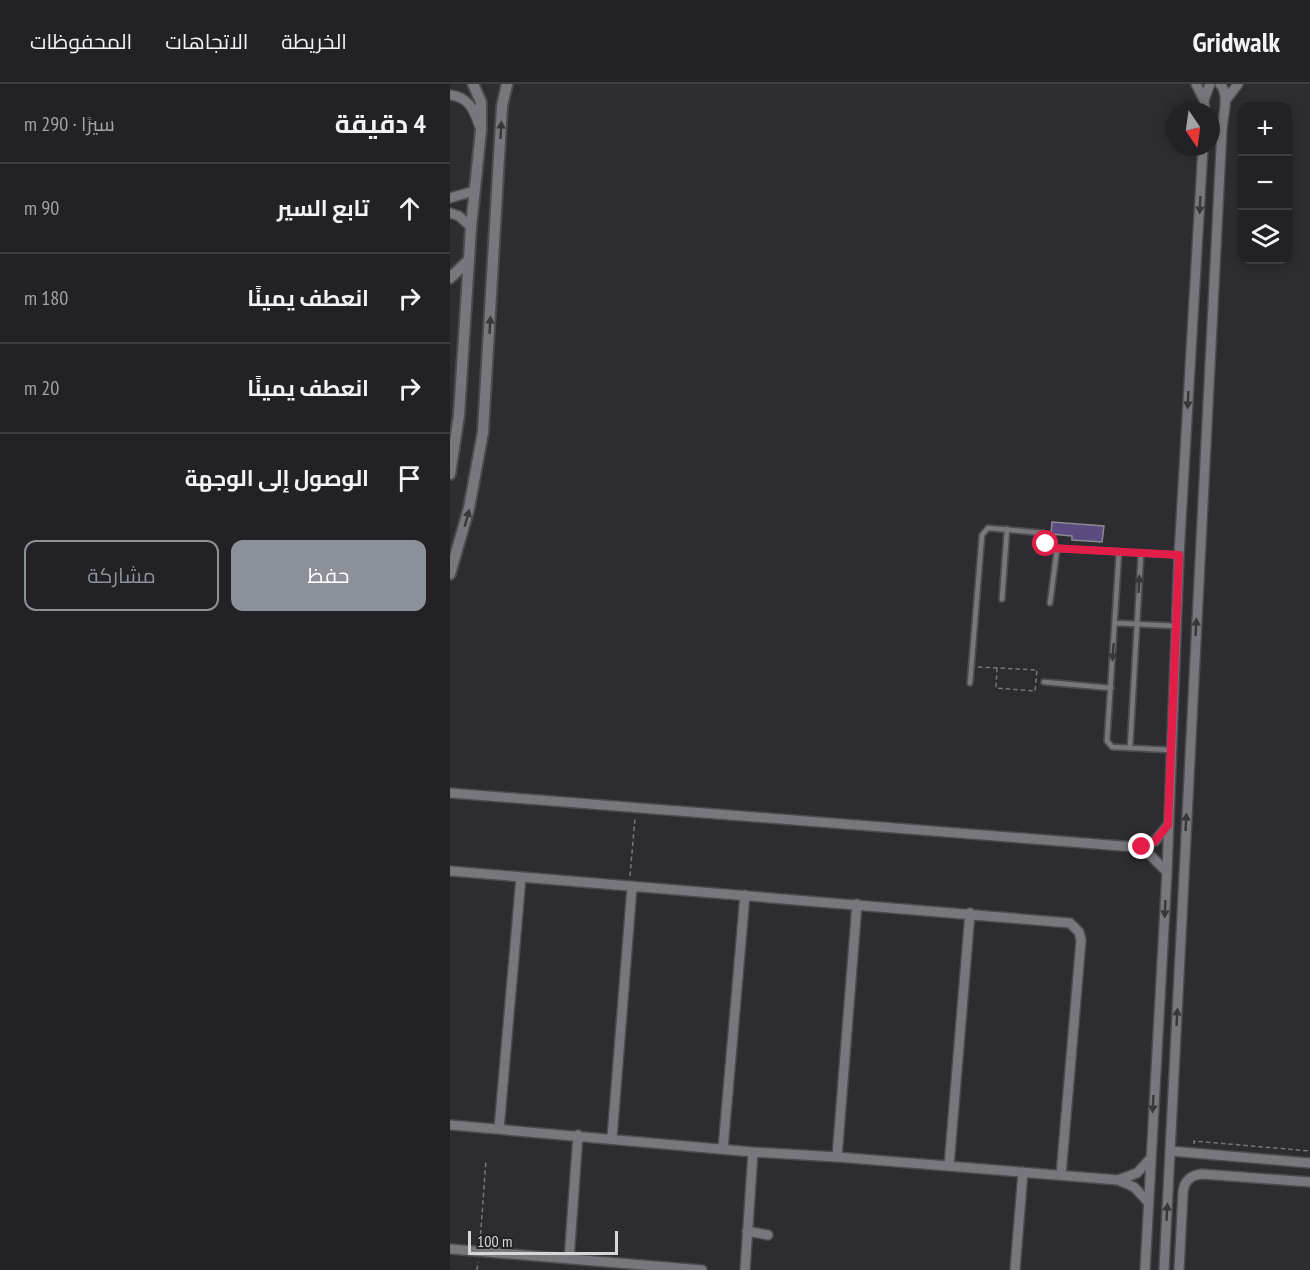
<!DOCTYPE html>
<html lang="ar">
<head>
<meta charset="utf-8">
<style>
  :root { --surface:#222125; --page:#2e2e32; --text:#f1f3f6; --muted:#a2a3a7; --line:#3f3e42; --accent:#8c9099 }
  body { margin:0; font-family:"PT Sans Narrow",Cairo,sans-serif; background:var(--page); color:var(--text); direction:rtl }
  .controls { position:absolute; right:18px; top:18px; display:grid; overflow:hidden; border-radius:12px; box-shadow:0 3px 9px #0003 }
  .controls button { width:54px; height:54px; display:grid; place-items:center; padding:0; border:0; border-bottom:2px solid var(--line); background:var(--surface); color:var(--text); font:30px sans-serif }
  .compass { position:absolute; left:716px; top:18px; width:54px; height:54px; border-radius:50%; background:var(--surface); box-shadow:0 3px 9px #0003; rotate:167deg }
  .scale { position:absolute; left:18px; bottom:15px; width:150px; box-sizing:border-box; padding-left:6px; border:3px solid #d6d5d8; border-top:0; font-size:16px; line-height:21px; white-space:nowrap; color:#d6d5d8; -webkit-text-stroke:4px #232227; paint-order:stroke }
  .stop { position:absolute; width:18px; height:18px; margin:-14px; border:4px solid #e11d48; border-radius:50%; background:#fff }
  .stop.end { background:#e11d48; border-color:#fff; box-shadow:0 2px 6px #0008 }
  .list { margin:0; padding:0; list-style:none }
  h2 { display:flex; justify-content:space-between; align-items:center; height:78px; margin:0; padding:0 24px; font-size:26px }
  h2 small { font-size:20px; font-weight:400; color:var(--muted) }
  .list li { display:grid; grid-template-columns:39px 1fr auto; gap:18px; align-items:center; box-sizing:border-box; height:90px; padding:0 24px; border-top:2px solid var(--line) }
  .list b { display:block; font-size:22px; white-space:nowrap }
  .list em { font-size:20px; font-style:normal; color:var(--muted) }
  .actions { display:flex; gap:12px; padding:18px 24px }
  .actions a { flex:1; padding:14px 0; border:2px solid var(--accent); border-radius:12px; text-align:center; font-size:21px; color:var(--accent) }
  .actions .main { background:var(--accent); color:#fff }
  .icon { flex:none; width:33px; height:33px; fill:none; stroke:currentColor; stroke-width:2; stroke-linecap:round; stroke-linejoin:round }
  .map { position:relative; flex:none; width:860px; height:1186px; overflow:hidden; direction:ltr }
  header { display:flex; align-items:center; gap:36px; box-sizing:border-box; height:84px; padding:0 30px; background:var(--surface); border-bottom:2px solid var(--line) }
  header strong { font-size:28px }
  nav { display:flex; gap:33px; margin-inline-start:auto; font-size:21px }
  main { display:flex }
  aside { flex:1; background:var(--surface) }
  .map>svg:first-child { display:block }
  .building { fill:#5c4b83; stroke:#8a898f; stroke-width:1.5 }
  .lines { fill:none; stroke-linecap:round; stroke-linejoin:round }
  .service-casing { stroke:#4c4a4e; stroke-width:8 }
  .minor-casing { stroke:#4c4a4e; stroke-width:12 }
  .tertiary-casing { stroke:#4c4a4e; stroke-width:14 }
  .path { stroke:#77767b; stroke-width:1.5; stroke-dasharray:4.5 3; stroke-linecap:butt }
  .service { stroke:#78777d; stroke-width:4.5 }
  .minor { stroke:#78777d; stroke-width:9 }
  .tertiary { stroke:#78777d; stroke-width:10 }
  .oneway { fill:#38373c }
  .route { stroke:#e11d48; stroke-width:8 }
</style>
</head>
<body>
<header>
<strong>Gridwalk</strong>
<nav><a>الخريطة</a><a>الاتجاهات</a><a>المحفوظات</a></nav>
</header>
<main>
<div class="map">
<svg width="860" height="1186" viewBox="0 0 860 1186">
  <rect width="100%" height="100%" fill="#2d2c31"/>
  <!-- building -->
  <path class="building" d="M602 438 654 442 652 458 622 456V452L601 450Z"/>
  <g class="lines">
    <defs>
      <path id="service" d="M669 468 657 657 662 663 721 666
        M552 515 557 445
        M600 519 607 465
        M666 539 726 542
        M594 598 661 604
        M520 599 532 451 538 444 593 449 596 452V460L601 464 729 471
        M680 664 691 469"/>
      <path id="minor" d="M746 0 754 16 755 27
        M0 11C18 13 24 25 29 41
        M754 16 760 0
        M775 17 788 0
        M0 114 24 107
        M0 129 9 132 21 143
        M0 709 685 763 705 757 718 741
        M685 763 700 771 717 788
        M0 787 620 839 629 848 631 856 611 1091
        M0 1041 303 1068 387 1073 668 1096 684 1103 698 1118
        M49 1045 71 793
        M162 1054 182 803
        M273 1065 295 811
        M720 1067 860 1079
        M387 1073 407 820
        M499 1082 520 829
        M668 1096 687 1089 700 1075
        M297 1147 318 1151
        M0 1165 252 1186
        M119 1175 128 1051
        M295 1186 303 1068
        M565 1186 573 1088
        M695 1186 717 788 729 471 753 63
        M714 1186 772 45C773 31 780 11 770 0
        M729 1186 733 1108C734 1097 741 1091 752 1090L860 1098"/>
      <path id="tertiary" d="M0 194 19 176
        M0 390 9 331 21 143 31 46V18L23 0
        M0 490 19 424 33 348 52 22 57 0"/>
    </defs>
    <!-- service casing -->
    <use href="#service" class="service-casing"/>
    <!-- minor casing -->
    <use href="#minor" class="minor-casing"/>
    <!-- tertiary casing -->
    <use href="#tertiary" class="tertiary-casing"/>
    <!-- path -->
    <path class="path" d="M528 583 587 586 585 607 546 604 547 584
      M180 792 185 734
      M744 1060V1057L860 1067
      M30 1158 36 1076
      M27 1186 28 1178"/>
    <!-- service -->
    <use href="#service" class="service"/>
    <!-- minor -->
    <use href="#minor" class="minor"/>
    <!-- tertiary -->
    <use href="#tertiary" class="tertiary"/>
  </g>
  <!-- one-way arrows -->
  <defs><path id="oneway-solid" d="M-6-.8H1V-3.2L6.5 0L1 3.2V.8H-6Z" transform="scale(1.5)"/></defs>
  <g class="oneway">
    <use href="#oneway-solid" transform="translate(51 46) rotate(-87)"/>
    <use href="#oneway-solid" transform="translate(750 121) rotate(93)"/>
    <use href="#oneway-solid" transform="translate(40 241) rotate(-87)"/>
    <use href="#oneway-solid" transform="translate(738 316) rotate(93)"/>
    <use href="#oneway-solid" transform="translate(17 434) rotate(-75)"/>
    <use href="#oneway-solid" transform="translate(689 500) rotate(-87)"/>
    <use href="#oneway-solid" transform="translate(746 543) rotate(-87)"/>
    <use href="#oneway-solid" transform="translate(663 568) rotate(94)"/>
    <use href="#oneway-solid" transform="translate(736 738) rotate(-87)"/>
    <use href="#oneway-solid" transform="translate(715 825) rotate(93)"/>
    <use href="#oneway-solid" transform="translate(727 933) rotate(-87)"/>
    <use href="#oneway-solid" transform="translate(703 1020) rotate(93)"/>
    <use href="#oneway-solid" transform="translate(717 1128) rotate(-87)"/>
  </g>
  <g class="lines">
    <!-- route -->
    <path class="route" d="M596 460 601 464 729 471 718 741 705 757 692 763"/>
  </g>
</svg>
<div class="controls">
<button>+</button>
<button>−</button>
<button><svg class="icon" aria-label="layers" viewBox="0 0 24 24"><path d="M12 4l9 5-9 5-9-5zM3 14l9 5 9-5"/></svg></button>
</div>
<svg class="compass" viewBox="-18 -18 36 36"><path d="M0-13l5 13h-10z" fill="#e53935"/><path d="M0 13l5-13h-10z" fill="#a2a3a7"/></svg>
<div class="scale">100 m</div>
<div class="stop" style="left:596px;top:460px"></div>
<div class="stop end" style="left:692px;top:763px"></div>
</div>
<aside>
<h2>4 دقيقة<small>سيرًا · 290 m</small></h2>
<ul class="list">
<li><svg class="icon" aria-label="ahead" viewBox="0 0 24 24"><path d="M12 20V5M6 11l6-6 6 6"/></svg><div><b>تابع السير</b></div><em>90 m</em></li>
<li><svg class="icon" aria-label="right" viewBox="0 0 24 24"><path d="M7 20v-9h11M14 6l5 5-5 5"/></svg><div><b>انعطف يمينًا</b></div><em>180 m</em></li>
<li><svg class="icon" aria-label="right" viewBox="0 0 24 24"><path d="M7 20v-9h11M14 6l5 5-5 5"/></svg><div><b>انعطف يمينًا</b></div><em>20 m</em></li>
<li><svg class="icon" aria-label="arrive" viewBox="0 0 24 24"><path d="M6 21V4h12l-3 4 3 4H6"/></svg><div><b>الوصول إلى الوجهة</b></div></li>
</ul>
<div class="actions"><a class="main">حفظ</a><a>مشاركة</a></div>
</aside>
</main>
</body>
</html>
